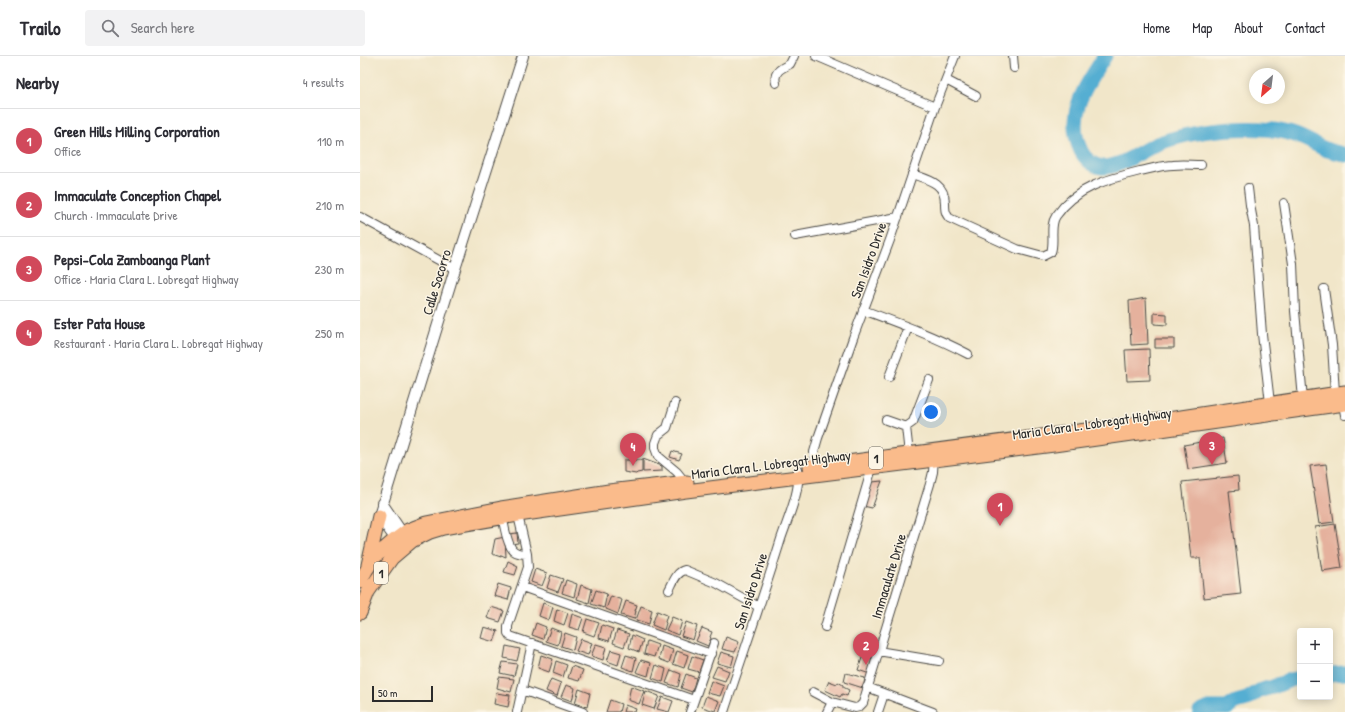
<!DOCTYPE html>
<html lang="en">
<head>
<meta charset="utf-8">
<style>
  :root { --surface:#fff; --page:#f2f2f3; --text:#2b2b33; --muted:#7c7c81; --line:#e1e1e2; --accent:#d1495b }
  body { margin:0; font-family:"Patrick Hand",sans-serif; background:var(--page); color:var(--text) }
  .controls { position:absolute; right:12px; bottom:12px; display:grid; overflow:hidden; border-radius:4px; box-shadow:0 2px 10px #0003 }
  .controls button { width:36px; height:36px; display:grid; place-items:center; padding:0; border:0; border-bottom:1px solid var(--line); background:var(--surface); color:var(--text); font:20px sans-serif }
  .compass { position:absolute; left:889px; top:12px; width:36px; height:36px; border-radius:50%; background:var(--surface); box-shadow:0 2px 10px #0003; rotate:208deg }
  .scale { position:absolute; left:12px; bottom:10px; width:61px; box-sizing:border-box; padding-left:4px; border:2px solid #2b2b2b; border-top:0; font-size:11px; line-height:14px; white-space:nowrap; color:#2b2b2b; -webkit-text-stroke:3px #fcf5e5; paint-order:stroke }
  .you { position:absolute; left:571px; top:356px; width:14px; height:14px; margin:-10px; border:3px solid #fff; border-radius:50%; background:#1a73e8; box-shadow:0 0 0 6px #1a73e833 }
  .badge { display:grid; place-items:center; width:26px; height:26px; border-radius:50%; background:var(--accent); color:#fff; font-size:13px; font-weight:700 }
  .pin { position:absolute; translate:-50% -33px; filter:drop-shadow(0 1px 2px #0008) }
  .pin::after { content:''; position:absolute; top:21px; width:14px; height:12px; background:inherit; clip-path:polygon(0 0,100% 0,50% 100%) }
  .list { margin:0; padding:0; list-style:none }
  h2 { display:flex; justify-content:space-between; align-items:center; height:52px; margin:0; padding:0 16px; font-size:17px }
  h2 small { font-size:13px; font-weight:400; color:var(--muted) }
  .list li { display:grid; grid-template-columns:26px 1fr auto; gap:12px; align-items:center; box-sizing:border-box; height:64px; padding:0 16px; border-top:1px solid var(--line) }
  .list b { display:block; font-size:15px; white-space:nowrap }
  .list p { margin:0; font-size:13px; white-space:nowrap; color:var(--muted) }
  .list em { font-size:13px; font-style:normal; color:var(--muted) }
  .icon { flex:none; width:22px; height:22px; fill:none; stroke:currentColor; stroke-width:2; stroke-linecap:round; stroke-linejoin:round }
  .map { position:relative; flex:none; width:985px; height:656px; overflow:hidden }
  header { display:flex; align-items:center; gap:24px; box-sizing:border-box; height:56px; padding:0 20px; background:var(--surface); border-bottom:1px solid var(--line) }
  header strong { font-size:19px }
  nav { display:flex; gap:22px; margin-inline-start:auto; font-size:14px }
  .search { width:280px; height:36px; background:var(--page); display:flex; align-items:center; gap:10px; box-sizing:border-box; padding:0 14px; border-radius:4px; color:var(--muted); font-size:15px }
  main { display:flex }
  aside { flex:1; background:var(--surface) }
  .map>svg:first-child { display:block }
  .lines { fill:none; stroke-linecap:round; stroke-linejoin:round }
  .river { stroke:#55aed2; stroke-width:15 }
  .building { fill:#e5b19d }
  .minor-casing { stroke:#494743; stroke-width:10 }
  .tertiary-casing { stroke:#494743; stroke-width:12 }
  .trunk-casing { stroke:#494743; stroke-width:15 }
  .minor { stroke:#fff; stroke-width:8 }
  .tertiary { stroke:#fff; stroke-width:10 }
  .trunk { stroke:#fabb8b; stroke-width:13 }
  .labels { text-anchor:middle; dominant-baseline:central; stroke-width:3; stroke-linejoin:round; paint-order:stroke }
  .shield { fill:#fcf5e5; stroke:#6a6863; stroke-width:1 }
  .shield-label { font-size:13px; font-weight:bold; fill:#2b2b2b }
  .street-label { font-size:14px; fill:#2b2b2b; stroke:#fcf5e5 }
</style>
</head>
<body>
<header>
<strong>Trailo</strong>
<div class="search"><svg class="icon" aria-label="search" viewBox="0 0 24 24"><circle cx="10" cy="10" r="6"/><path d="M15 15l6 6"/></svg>Search here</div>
<nav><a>Home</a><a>Map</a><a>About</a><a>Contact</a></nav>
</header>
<main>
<aside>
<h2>Nearby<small>4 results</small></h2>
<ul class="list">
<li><span class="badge">1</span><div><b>Green Hills Milling Corporation</b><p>Office</p></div><em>110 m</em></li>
<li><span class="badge">2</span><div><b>Immaculate Conception Chapel</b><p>Church · Immaculate Drive</p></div><em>210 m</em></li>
<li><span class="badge">3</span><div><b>Pepsi-Cola Zamboanga Plant</b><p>Office · Maria Clara L. Lobregat Highway</p></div><em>230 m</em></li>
<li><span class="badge">4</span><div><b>Ester Pata House</b><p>Restaurant · Maria Clara L. Lobregat Highway</p></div><em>250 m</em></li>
</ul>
</aside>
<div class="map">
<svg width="985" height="656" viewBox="0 0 985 656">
  <rect width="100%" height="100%" fill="#fcf5e5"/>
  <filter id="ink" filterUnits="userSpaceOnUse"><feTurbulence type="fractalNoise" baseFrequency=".025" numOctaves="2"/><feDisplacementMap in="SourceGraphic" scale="8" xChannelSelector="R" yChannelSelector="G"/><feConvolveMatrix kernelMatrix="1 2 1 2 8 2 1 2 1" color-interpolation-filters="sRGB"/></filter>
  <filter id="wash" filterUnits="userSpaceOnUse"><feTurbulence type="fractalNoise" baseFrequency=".012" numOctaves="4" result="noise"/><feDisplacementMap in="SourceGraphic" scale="16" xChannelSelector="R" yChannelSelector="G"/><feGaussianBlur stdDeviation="0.9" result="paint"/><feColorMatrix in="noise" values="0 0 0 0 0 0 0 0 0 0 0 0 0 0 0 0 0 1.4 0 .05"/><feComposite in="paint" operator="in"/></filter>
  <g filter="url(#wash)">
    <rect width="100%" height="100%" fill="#f1e6c9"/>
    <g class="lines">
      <!-- river -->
      <path class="river" d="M745 0C726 29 704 59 721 95 725 103 733 110 742 111 760 112 780 95 797 88 832 74 896 67 932 78 943 81 954 88 965 93 971 96 979 96 985 99
        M970 618 985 617
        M840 656 849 652H867L876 646 887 643 901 634 913 631 930 624 940 622"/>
    </g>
    <g id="blocks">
      <!-- building -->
      <path class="building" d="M786 242 788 288 771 289 769 245Z
        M794 257 807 258V269L794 268Z
        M795 283H814V292H795Z
        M789 293 790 324 767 325 765 294Z
        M863 382 867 407 828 413 824 389Z
        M312 395 322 398 319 404 310 401Z
        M283 403 302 410V415L283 416Z
        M264 404H282V416L277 417 276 418 264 416Z
        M966 408 974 466 959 468 950 410Z
        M878 420 879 434 869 435 881 538 844 542 840 502H831L822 426Z
        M522 425 512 452 503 450 512 426Z
        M975 468 982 512 962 515 955 471Z
        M157 477 158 487 150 488 149 478Z
        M145 481 146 501 141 499V501L132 498 135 483Z
        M148 505 158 510 155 519 144 516Z
        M175 513 187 517 182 530 171 526Z
        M191 519 203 523 198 536 187 532Z
        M206 524 217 528 214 541 202 537Z
        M138 528 151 532 148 544 134 540Z
        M221 529 232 533 229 547 217 543Z
        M236 534 247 538 244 552 231 548Z
        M251 540 262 544 258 558 246 553Z
        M266 545 277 549 275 555H276L274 563 261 559Z
        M183 547 193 551 189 564 179 560Z
        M281 550 292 554 289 568 276 564Z
        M131 551 144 555 140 566 127 562Z
        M197 553 208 557 204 569 194 565Z
        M297 555 307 559 305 566 306 567 304 574 292 569Z
        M212 558 223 562 219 574 209 571Z
        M312 561 322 565 318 579 306 574Z
        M227 563 239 567 234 580 223 576Z
        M326 566 337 570 333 584 321 580Z
        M176 567 186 571 183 583 172 579Z
        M242 569 253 573 249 585 239 582Z
        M124 571 138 575 134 586 121 582Z
        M191 572 201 576 198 589 186 585Z
        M342 572 352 576 350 581 351 582 348 590 336 585Z
        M257 574 269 578 264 591 253 587Z
        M205 577 216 581 213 594 201 590Z
        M272 579 283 584 279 596 269 592Z
        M366 581 379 586 375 596 362 593Z
        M221 583 232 587 228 599 216 595Z
        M287 585 298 589 294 601 284 598Z
        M236 588 246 591 243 604 231 600Z
        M146 590 160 593 157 605 144 602Z
        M302 590 313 594 309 607 299 603Z
        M251 594 261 597 258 609 247 605Z
        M317 595 328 599 324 612 313 608Z
        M361 596 374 600 371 611 357 607Z
        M181 599 193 603 189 616 178 612Z
        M266 599 276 602 273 615 262 611Z
        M503 599 514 603 510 618 498 614Z
        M332 600 343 604 339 616 328 613Z
        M281 604 291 607 288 620 276 616Z
        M196 605 207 609 203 621 193 617Z
        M143 606 157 608 154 620 140 617Z
        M296 609 306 613 303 626 292 622Z
        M212 610 223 614 219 625 208 622Z
        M357 610 369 615 365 625 352 621Z
        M311 614 321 618 318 631 306 627Z
        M486 617 505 622 503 632 484 626Z
        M326 618 336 622 332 636 321 632Z
        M139 621 154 623 151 636 137 632Z
        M191 623 201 627 197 640 186 635Z
        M351 625 364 630 360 640 347 637Z
        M469 625 477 628 478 626 483 629V631L489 634 487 640 482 638 480 641 465 634Z
        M206 629 215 632 212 645 201 641Z
        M271 630 284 635 279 648 268 644Z
        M219 633 230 637 227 651 215 647Z
        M286 635 299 640 294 653 282 649Z
        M136 637 150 639 148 651 134 648Z
        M346 640 359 645 355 655 342 651Z
        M302 641 313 645 309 656 297 653Z
        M250 644 261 648 259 656H246Z
        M265 649 276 653 275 656H263Z"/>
    </g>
  </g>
  <g filter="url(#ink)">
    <use href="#blocks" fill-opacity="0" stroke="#494743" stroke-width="1"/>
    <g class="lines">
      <defs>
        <path id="minor" d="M456 0 575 51
          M653 0 654 12
          M586 24 616 40
          M416 27C413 16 421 12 430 8L434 0
          M552 118C569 124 585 127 585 147 585 153 585 157 589 162L657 193 683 200 691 196C695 185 689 170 696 160 716 131 748 123 780 115 791 113 802 109 813 109 822 108 831 109 841 109
          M888 132 890 149 894 170 902 278 910 347
          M924 147 933 208 935 255 943 343
          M0 161 95 213
          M435 180 538 161
          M964 233 972 289 975 337
          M503 254C538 267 574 280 608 298
          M529 321 548 271
          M315 347 307 372 298 379 295 387V392L298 400 317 416 325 426
          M983 348 985 359
          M526 364 546 371
          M549 398 546 371 553 366 569 324
          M455 415 454 396 458 382 493 282 530 184 575 51 595 0
          M157 455 167 498 168 511 148 570V577L150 580 334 644
          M142 459C144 468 147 490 154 495 158 498 163 498 167 498
          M162 531 351 598
          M309 534C313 527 316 516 325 514L356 527 399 551
          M465 571 512 412
          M518 595 579 605
          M507 631 573 656
          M162 634 223 656
          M453 636 472 646
          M157 656 172 587
          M330 656 354 587
          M364 656C383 598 403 541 421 483 428 462 441 434 438 413
          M467 656 472 646 495 652 499 651 503 647 570 428 573 416 574 401
          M518 656 524 638"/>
        <path id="tertiary" d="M22 447 47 484
          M40 489 19 460 95 213 163 0"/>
        <path id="trunk" d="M450 411 808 363 985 336
          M8 509 19 460
          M0 526 7 513 16 500 32 486 48 474 66 467 141 452 249 435 327 426
          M0 557 8 536 32 502 52 485 70 476 83 472 158 459 326 435 694 389 985 348"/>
      </defs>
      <!-- minor casing -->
      <use href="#minor" class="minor-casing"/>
      <!-- tertiary casing -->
      <use href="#tertiary" class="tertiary-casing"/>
      <!-- trunk casing -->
      <use href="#trunk" class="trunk-casing"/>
      <!-- minor -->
      <use href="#minor" class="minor"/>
      <!-- tertiary -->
      <use href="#tertiary" class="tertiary"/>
      <!-- trunk -->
      <use href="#trunk" class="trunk"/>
    </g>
  </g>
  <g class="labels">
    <!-- shield labels -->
    <g class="shield">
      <rect x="509" y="391" width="14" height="22" rx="3"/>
      <rect x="14" y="506" width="14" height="22" rx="3"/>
    </g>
    <g class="shield-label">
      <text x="516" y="402">1</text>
      <text x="21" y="517">1</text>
    </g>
    <!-- street labels -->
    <g class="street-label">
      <text transform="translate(508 204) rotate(-70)">San Isidro Drive</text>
      <text transform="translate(76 226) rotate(-73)">Calle Socorro</text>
      <text transform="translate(732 367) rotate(-8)">Maria Clara L. Lobregat Highway</text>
      <text transform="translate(411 408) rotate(-7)">Maria Clara L. Lobregat Highway</text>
      <text transform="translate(528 520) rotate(-73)">Immaculate Drive</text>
      <text transform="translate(390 535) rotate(-72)">San Isidro Drive</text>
    </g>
  </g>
</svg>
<div class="controls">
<button>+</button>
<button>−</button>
</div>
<svg class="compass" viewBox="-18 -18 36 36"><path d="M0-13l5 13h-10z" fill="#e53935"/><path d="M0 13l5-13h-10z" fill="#7c7c81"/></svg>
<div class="scale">50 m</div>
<div class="you"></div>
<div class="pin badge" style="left:640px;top:470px">1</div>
<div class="pin badge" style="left:506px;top:609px">2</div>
<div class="pin badge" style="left:852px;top:409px">3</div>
<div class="pin badge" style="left:273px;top:410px">4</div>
</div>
</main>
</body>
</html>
